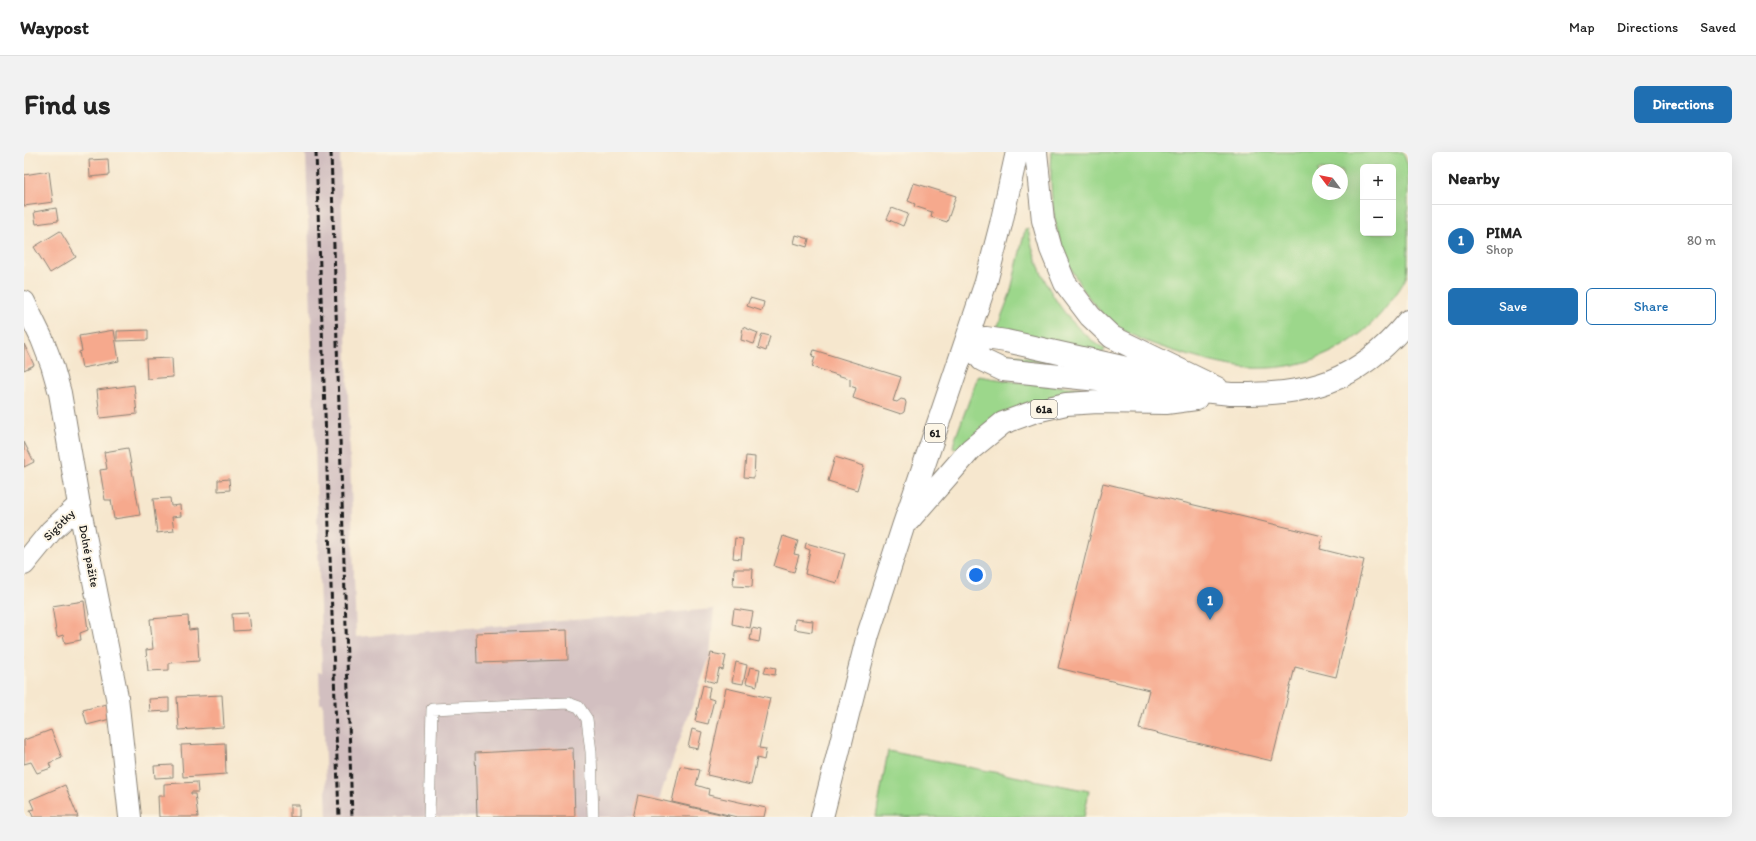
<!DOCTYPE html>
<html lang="en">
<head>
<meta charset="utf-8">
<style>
  :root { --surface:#fff; --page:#f2f2f2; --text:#222; --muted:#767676; --line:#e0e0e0; --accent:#1f6fb2 }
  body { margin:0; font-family:Itim,sans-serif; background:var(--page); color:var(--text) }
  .controls { position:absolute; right:12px; top:12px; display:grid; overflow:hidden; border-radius:6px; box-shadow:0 4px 16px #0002 }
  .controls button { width:36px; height:36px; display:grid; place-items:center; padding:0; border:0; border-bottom:1px solid var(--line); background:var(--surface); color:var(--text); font:20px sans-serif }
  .compass { position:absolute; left:1288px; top:12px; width:36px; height:36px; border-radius:50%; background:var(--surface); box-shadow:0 4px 16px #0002; rotate:302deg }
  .you { position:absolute; left:952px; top:423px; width:14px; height:14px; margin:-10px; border:3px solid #fff; border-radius:50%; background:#1a73e8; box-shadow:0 0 0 6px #1a73e833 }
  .badge { display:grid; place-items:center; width:26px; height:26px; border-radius:50%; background:var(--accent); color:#fff; font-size:13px; font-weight:700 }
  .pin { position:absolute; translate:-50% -33px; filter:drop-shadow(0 1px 2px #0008) }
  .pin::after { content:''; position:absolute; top:21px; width:14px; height:12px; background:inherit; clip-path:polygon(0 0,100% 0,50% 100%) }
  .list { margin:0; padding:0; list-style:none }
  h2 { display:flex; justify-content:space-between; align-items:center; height:52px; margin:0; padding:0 16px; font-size:17px }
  h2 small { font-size:13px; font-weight:400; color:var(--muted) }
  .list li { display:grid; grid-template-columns:26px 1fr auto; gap:12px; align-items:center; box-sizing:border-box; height:72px; padding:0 16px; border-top:1px solid var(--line) }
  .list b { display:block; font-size:15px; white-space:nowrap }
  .list p { margin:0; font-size:13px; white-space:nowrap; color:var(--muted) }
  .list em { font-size:13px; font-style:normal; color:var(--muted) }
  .actions { display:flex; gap:8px; padding:12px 16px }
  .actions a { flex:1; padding:9px 0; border:1px solid var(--accent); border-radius:6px; text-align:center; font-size:14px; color:var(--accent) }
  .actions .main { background:var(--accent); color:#fff }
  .map { position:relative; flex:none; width:1384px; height:665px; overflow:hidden; border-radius:6px }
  header { display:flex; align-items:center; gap:24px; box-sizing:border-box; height:56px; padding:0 20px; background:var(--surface); border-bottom:1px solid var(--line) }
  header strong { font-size:19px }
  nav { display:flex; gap:22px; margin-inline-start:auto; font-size:14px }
  .intro { display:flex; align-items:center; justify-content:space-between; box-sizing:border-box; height:96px; padding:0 24px }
  h1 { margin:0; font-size:28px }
  .button { padding:10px 18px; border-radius:6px; background:var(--accent); color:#fff; font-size:14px; font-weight:700 }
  main { display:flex; gap:24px; padding:0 24px }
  aside { flex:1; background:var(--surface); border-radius:6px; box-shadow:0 4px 16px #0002 }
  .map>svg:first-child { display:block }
  .industrial { fill:#d2bfc0 }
  .green { fill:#9cd78b; stroke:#5c7a54; fill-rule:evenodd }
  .building { fill:#f6a98d }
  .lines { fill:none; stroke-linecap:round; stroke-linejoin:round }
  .lane-casing { stroke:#898275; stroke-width:12 }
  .street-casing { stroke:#898275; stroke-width:24 }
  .secondary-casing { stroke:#898275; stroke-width:24 }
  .primary-casing { stroke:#898275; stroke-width:24 }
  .lane { stroke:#fff; stroke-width:11 }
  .street { stroke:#fff; stroke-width:22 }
  .secondary { stroke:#fff; stroke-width:22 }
  .primary { stroke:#fff; stroke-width:22 }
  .rail { stroke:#1c1c1c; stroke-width:3; stroke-dasharray:6 3; stroke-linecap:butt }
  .labels { text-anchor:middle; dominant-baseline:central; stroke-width:4; stroke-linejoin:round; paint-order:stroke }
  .shield { fill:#fcf5e5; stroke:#5f5d58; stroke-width:1 }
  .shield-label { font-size:11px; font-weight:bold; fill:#1c1c1c }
  .street-label { font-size:12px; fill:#1c1c1c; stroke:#fcf5e5 }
</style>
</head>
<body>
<header>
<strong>Waypost</strong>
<nav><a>Map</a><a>Directions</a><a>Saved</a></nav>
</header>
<div class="intro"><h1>Find us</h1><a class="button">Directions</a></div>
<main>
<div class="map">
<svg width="1384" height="665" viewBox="0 0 1384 665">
  <rect width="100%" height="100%" fill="#fcf5e5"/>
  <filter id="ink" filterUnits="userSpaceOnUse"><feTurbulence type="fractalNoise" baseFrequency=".025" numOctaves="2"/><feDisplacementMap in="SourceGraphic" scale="8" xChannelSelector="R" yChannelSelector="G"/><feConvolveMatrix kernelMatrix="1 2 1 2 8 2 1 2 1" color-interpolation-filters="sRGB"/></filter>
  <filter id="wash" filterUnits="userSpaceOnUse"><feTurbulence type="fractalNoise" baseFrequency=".012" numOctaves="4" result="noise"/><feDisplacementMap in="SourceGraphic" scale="16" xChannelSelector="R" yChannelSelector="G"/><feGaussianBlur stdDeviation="0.9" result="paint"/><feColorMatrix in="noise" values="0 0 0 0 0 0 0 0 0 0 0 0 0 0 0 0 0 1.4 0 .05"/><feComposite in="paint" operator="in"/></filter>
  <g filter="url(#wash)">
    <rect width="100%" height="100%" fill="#f6e7ce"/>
    <!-- industrial -->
    <path class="industrial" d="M282 0H316L332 485 690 457 686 504 638 638 631 665H303L299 552H296L295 520H298Z"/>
    <!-- green -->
    <path class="green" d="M1028 0H1379L1384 14C1384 40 1384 67 1384 94 1384 102 1384 115 1383 123 1380 131 1374 140 1368 147 1340 189 1294 214 1244 216 1213 218 1182 209 1153 200 1124 191 1095 181 1075 158 1035 113 1023 58 1028 0ZM1339 15H1369V81H1339ZM1294 18H1318V42H1294Z
      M1004 77C1013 124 1039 172 1081 197L1079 201 975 178 973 176 986 142 1001 78Z
      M970 199 1023 209 1024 211 983 207Z
      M954 224 999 231 1056 236 1057 239 1028 245 931 297 929 296 930 290Z
      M864 599 1065 639 1060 665H852Z"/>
    <g id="blocks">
      <!-- building -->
      <path class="building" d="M84 7 85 23 66 25 65 8Z
        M25 19 29 50 0 54V23Z
        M890 31 932 44 923 70 907 65 908 60 890 54 891 52 884 49Z
        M32 56 34 69 12 72 10 60Z
        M868 56 884 62 879 74 863 67Z
        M36 79 52 105 26 121 10 95Z
        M772 83 785 87 783 95 770 91Z
        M726 146 740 150 738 159 723 154Z
        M719 175 734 181 730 192 717 188Z
        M90 178 95 209 58 216 55 200 58 199 55 184Z
        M124 178V188L93 189V179Z
        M738 182 746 184 742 199 734 196Z
        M0 192 10 213 0 218Z
        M790 198 877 225 869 249 873 250 877 247 881 248 882 251 880 260 877 262 829 246 832 236 826 234V227L788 215 791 205 788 204Z
        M148 206 149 225 123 227 122 207Z
        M110 233 113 262 76 266 73 238Z
        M0 290 10 310 0 315Z
        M104 296 116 363 90 367 87 348H81L76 318 83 317 80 300Z
        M722 304 731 305 730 326 720 325Z
        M811 305 840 314 833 338 804 329Z
        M205 327 206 338 194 339V328Z
        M1079 331 1299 384 1296 397 1340 408 1312 525 1271 515 1248 609 1115 577 1125 538 1034 516Z
        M146 346 147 354 156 353 157 364 148 365 150 379 133 381 129 347Z
        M759 384 774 389 770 402 775 403 770 420 750 414Z
        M711 386 719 387 717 407 709 406Z
        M782 391 821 402 813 431 781 422 786 398 781 396Z
        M710 417H729L728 435 709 434Z
        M60 449 64 478 56 481 57 488 41 491 39 483 33 485 28 454Z
        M710 457 729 460 726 476 708 472Z
        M224 461 226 478 209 479 208 462Z
        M164 464 165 478 173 477 175 509 145 511V518L124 519 122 498 129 497 126 467Z
        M771 467 789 469 788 480 770 477Z
        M728 476 737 478 735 490 726 488Z
        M543 478 544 508 453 511 452 481Z
        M687 501 702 504 699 518 695 517 692 531 681 528Z
        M712 510 723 513 719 532 708 530Z
        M742 514 752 516 751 523 740 521Z
        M726 515 736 517 733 534 722 531Z
        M679 533 686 535 684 546 690 548 684 572 671 569Z
        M702 536 746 546 735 596 742 597 740 608 733 606 727 633 683 623Z
        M198 543 200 575 155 578 153 545Z
        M145 546V559L126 560 125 547Z
        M82 552 86 567 63 573 59 558Z
        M668 577 678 580 674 597 664 595Z
        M27 578 38 606 25 611 27 616 13 621 7 610 0 612V588Z
        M201 591 202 622 159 625 157 593Z
        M549 596 551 665H453L451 601Z
        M149 613V625L131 626 130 614Z
        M656 614 676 618 672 633 685 637 684 643 742 656 740 665H713L648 650Z
        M173 630 174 640H167V642H171L174 665H135L134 644H140V632Z
        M41 633 54 665H9L6 658 10 657 6 648Z
        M614 643 705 664V665H609Z
        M266 653H275V665H266Z"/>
    </g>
  </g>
  <g filter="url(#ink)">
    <use href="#blocks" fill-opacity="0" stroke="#898275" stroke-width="1"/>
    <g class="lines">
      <defs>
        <path id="lane" d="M405 665 408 557 544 551 555 555 563 567 567 600 569 665"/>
        <path id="street" d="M0 412 27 379 55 353"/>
        <path id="secondary" d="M0 150 18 187 28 213 36 241 55 353 93 545 106 665"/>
        <path id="primary" d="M1012 0 1019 68 1027 97 1041 131 1066 164 1088 185 1193 236
          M943 188 958 208 979 218 1207 242C1285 243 1332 232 1384 169
          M943 188 962 186 982 189 1134 223
          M885 368 947 297 979 271 1012 259 1042 252 1074 250 1142 251 1172 247
          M798 665 844 483 879 375 962 130 977 72 993 0"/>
      </defs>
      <!-- lane casing -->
      <use href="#lane" class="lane-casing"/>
      <!-- street casing -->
      <use href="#street" class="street-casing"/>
      <!-- secondary casing -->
      <use href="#secondary" class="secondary-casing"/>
      <!-- primary casing -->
      <use href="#primary" class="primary-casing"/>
      <!-- lane -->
      <use href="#lane" class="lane"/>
      <!-- street -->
      <use href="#street" class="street"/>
      <!-- secondary -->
      <use href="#secondary" class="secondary"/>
      <!-- primary -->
      <use href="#primary" class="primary"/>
      <!-- rail -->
      <path class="rail" d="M292 0 315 665
        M307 0 328 665"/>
    </g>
  </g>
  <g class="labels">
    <!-- shield labels -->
    <g class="shield">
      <rect x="1007" y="248" width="26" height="18" rx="3"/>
      <rect x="901" y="272" width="20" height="18" rx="3"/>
    </g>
    <g class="shield-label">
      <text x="1020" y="257">61a</text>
      <text x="911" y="281">61</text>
    </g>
    <!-- street labels -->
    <g class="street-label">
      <text transform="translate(35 373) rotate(-45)">Sigôtky</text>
      <text transform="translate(65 404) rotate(79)">Dolné pažite</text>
    </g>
  </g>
</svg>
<div class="controls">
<button>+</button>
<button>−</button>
</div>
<svg class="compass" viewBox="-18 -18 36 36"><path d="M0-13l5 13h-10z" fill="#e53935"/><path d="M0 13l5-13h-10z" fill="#767676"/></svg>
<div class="you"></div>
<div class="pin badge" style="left:1186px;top:468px">1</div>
</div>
<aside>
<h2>Nearby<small></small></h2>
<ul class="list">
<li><span class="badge">1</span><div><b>PIMA</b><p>Shop</p></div><em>80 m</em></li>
</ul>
<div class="actions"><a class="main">Save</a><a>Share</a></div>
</aside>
</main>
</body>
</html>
